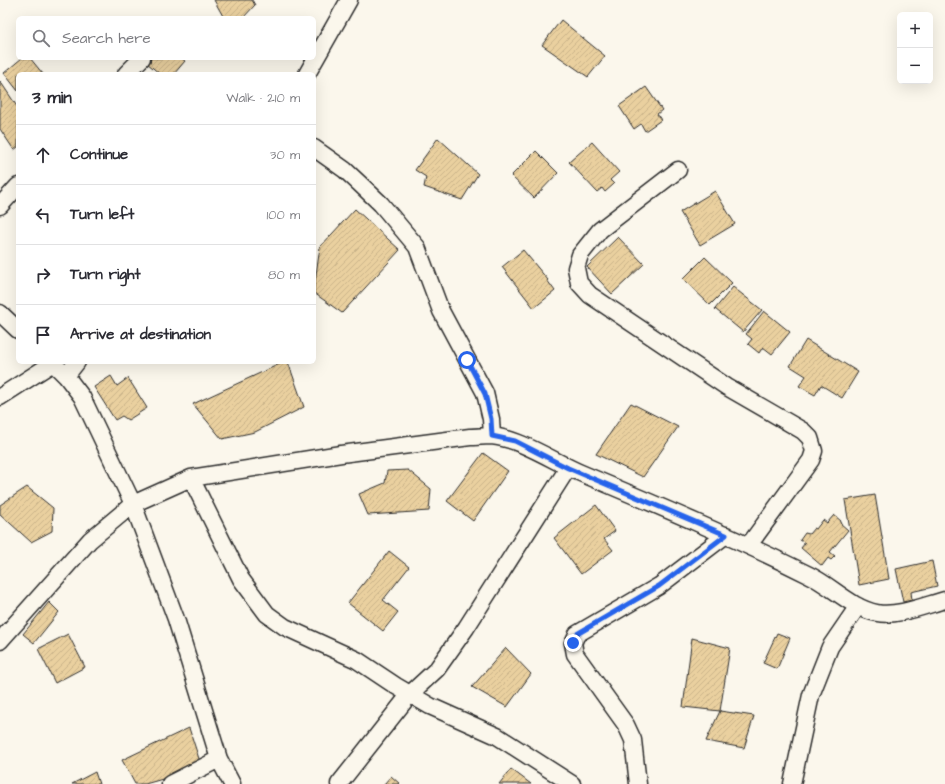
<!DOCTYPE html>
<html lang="en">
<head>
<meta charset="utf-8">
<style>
  :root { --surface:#fff; --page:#f7f7f7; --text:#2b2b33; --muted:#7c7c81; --line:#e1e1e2 }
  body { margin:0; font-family:"Architects Daughter",sans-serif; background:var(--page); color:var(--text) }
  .controls { position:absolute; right:12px; top:12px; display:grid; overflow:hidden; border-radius:6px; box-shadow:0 4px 16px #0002 }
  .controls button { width:36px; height:36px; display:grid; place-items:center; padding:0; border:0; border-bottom:1px solid var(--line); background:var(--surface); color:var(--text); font:20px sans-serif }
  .stop { position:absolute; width:12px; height:12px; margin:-9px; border:3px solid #2563eb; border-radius:50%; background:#fff }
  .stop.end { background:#2563eb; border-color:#fff; box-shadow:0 1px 4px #0008 }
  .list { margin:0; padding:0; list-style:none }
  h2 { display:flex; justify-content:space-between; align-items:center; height:52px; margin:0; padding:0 16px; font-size:17px }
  h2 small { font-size:13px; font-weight:400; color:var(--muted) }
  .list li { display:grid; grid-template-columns:26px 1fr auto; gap:12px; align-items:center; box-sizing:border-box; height:60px; padding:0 16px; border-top:1px solid var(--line) }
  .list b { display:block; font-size:15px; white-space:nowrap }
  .list em { font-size:13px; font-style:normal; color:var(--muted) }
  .icon { flex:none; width:22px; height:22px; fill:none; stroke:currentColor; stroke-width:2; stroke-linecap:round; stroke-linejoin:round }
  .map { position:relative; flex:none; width:945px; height:784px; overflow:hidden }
  .search { position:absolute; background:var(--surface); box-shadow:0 4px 16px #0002; left:16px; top:16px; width:300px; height:44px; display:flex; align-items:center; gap:10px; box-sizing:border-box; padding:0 14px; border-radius:6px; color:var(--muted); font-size:15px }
  .panel { position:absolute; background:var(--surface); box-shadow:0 4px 16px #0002; left:16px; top:72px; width:300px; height:292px; border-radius:6px }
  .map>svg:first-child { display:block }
  .building { fill:url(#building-hatch); stroke:#2b2b2b }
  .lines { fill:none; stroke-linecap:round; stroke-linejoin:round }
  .street-casing { stroke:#2b2b2b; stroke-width:19 }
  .street { stroke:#fbf7ec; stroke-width:16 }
  .route { stroke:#2563eb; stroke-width:5 }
</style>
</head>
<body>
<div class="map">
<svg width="945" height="784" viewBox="0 0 945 784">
  <defs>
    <pattern id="building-hatch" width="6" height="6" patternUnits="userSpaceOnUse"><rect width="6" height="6" fill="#ead09f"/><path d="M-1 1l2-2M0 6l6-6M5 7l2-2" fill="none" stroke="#c9b389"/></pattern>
  </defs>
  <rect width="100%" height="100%" fill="#fbf7ec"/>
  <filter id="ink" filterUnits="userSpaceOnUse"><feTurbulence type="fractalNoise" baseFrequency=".025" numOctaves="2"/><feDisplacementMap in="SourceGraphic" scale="8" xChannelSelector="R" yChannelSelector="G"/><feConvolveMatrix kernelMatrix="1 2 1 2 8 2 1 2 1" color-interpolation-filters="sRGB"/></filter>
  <g filter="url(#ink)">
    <!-- building -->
    <path class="building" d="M214 0H252L255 5 243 18H224Z
      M561 20 605 56 588 77 542 45Z
      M22 58H30L43 74H18V91L4 73Z
      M151 58H181L185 61 174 74H160L147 63Z
      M0 81 18 108V147L14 150 0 129Z
      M646 87 662 110 657 114 661 120 645 131 641 124 634 129 619 106Z
      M438 138 478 174 462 200 424 187 426 177 415 170Z
      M592 142 619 172 610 180 614 184 605 192 602 188 597 192 569 162Z
      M536 151 558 173 534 198 511 176Z
      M715 191 735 224 700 245 680 212Z
      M355 209 400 250 342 313 314 293V289L320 247Z
      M618 237 644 264 612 294 587 267Z
      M523 250 548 280H547L555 291 534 308 502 267Z
      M705 257 732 283 710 305 683 279Z
      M733 287 762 310 743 332 715 309Z
      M764 311 790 332 772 354 763 347 759 353 748 344 752 339 746 334Z
      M806 340 858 372 842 398 821 385 815 395 799 386 806 376 790 366Z
      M284 362H288L304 407 255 432 222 439 193 404Z
      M111 376 117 386 128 378 147 408 128 420 122 416 115 420 94 387Z
      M631 403 678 427 643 477 596 454Z
      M483 453 508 471 473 521 447 501Z
      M408 470 431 489 429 511 368 515 359 494 385 483 387 471Z
      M27 487 53 508 52 531 31 542 0 514V505Z
      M875 495 889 579 859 585 845 500Z
      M596 505 615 531 604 539 613 550 581 574 554 538Z
      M834 515 841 521 840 523 848 530 830 552 835 556 831 560 828 558 822 566 801 548 805 543 800 540 805 533 809 534 814 528 816 529 823 520 827 523Z
      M389 551 409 567 383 600 398 612 383 631 348 603Z
      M932 561 937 586 911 592 912 600 903 602 896 569Z
      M49 602 59 612 34 643 23 634Z
      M777 633 790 638 777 669 763 663Z
      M68 634 85 667 55 683 38 649Z
      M692 638 730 648 720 711 683 707Z
      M506 648 531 674 507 707 472 687Z
      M720 711 754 716 744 748 706 741Z
      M189 728 202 768 145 784H135L122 760Z
      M511 769 531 784H499Z
      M95 772 99 784H72Z
      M391 776 400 784H384Z"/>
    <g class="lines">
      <defs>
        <path id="street" d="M126 74 142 58
          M307 74 349 0
          M314 148 345 170 360 184 381 204 417 247 441 311 485 393 491 419 492 436
          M678 170 600 230 580 255 576 268 579 283 590 295 727 387 803 431 810 438 814 451 811 460 749 545
          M0 206 18 186
          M0 313 18 330
          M52 362 66 376 82 397 133 504 176 619 219 759 232 784
          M66 376 77 362
          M0 397 53 363
          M191 478 241 579 267 614 285 627 357 660 396 686 430 706 497 736 572 784
          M0 641 90 540 133 504 191 478 341 454 470 437C477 437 484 436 491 436 520 438 556 463 583 474 659 506 735 538 809 575 832 586 851 608 877 613 897 617 926 605 945 600
          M170 784 219 759
          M339 784 410 694 437 669 466 628 568 468
          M638 784 633 740 626 725 575 654 573 643 577 634 659 586 726 535
          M792 784 811 695 830 647 858 606"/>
      </defs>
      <!-- street casing -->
      <use href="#street" class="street-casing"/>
      <!-- street -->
      <use href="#street" class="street"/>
    </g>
  </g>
  <g class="lines" filter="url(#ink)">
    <!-- route -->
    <path class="route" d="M467 360 485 394 491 419 492 436 515 441 568 468 726 535 659 586 577 634 573 643"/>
  </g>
</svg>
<div class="controls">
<button>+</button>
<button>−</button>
</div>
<div class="stop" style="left:467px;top:360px"></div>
<div class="stop end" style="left:573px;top:643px"></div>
<div class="search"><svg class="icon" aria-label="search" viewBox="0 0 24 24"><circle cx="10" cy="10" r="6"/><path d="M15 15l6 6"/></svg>Search here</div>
<section class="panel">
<h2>3 min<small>Walk · 210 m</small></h2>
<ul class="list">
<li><svg class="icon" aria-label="ahead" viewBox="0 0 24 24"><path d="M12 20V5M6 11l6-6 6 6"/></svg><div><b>Continue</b></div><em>30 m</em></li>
<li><svg class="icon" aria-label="left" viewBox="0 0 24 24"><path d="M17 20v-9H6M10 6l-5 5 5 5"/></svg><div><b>Turn left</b></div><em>100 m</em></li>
<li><svg class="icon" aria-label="right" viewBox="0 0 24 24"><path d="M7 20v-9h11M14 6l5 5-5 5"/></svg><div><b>Turn right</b></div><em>80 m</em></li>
<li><svg class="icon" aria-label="arrive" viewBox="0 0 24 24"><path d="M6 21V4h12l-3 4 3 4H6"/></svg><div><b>Arrive at destination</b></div></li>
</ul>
</section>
</div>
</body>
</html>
